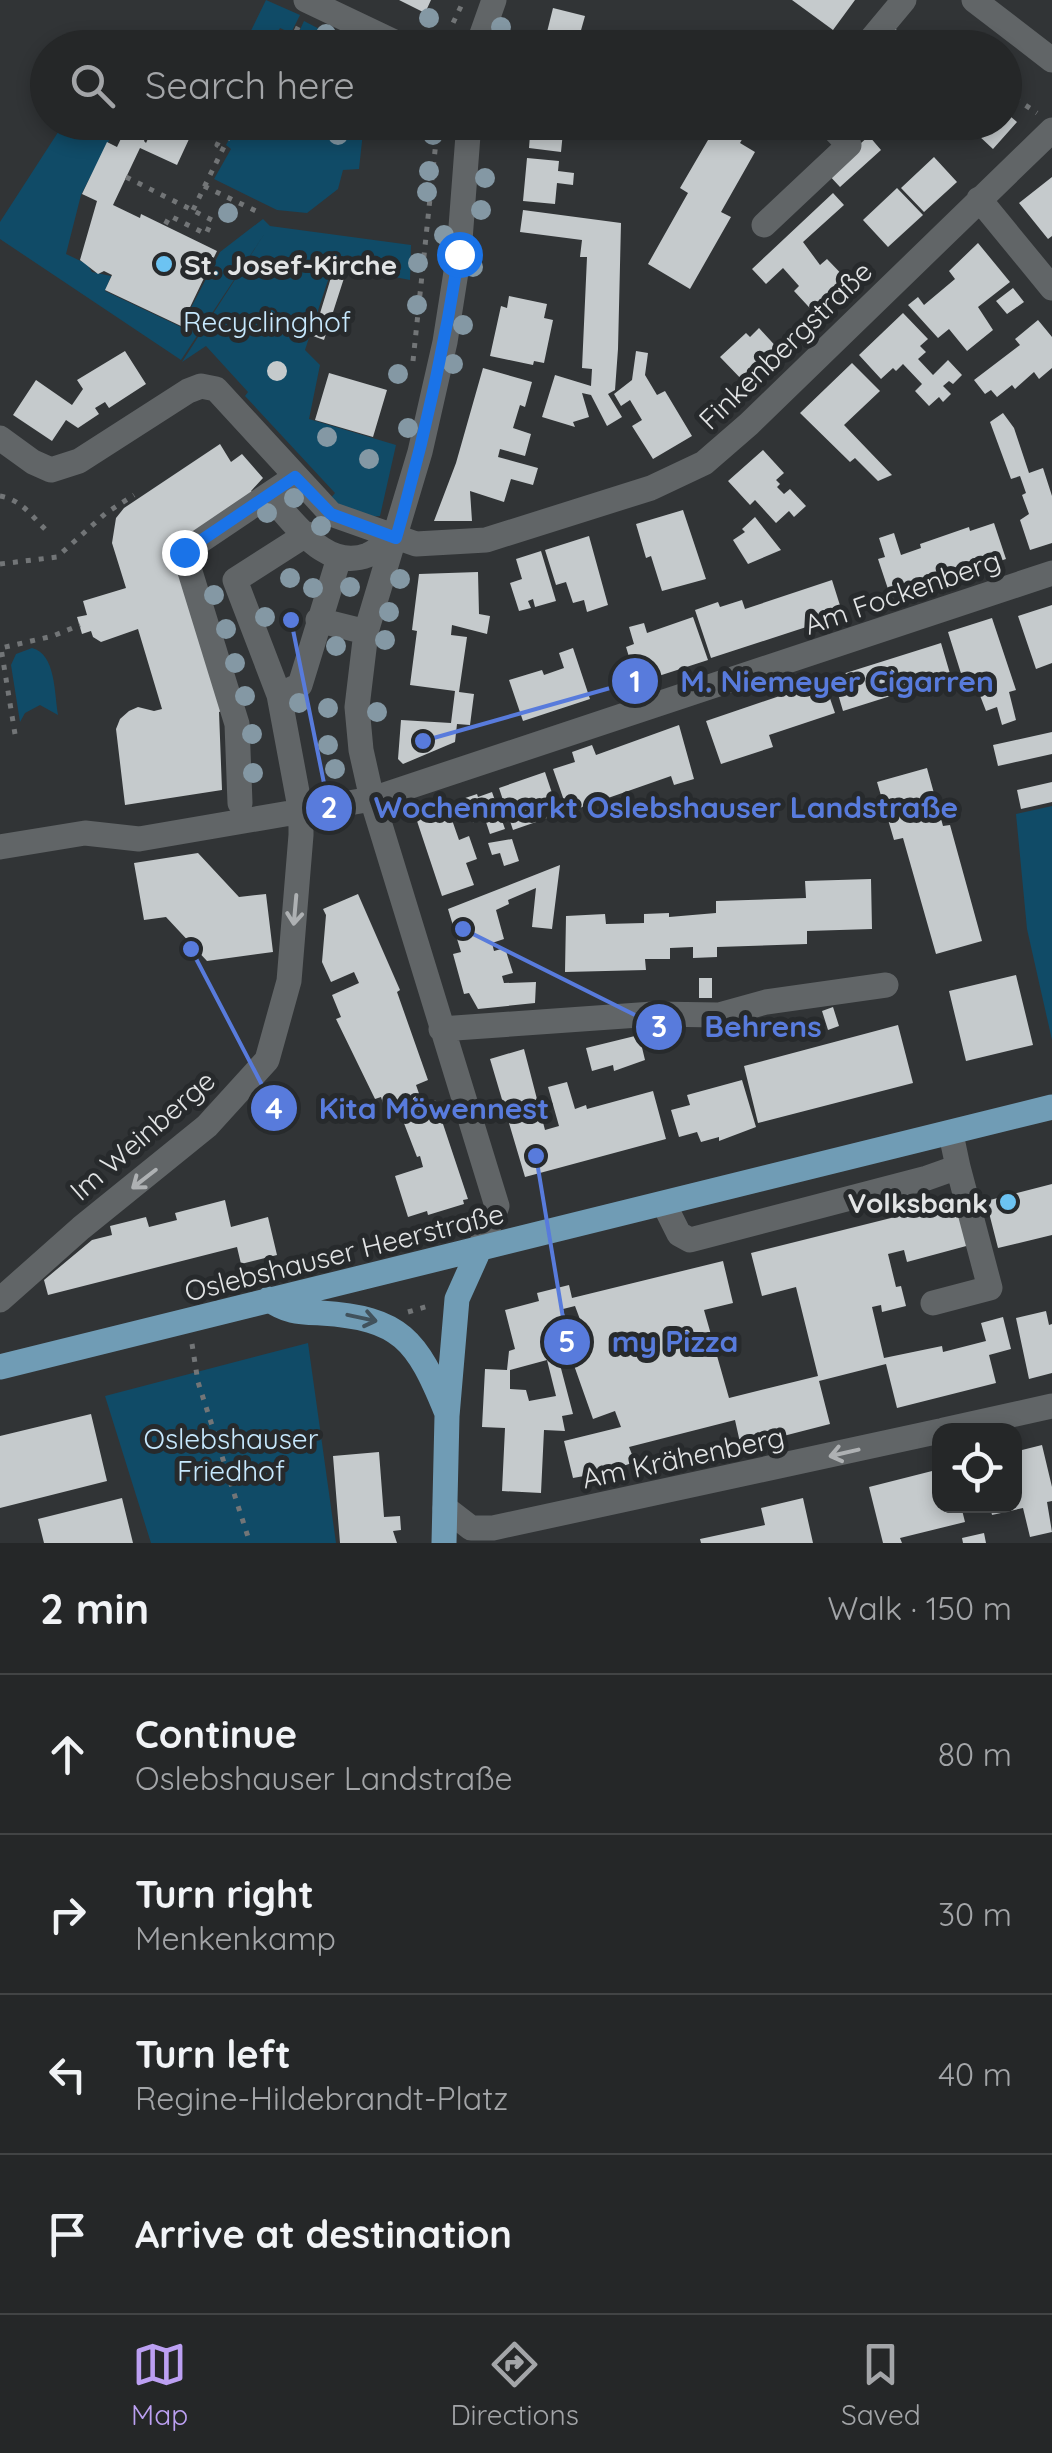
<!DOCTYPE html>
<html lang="en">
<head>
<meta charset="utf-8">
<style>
  :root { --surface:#252728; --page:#313334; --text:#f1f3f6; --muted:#a3a5a8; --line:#424445; --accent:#bca0f2 }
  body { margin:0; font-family:Quicksand,sans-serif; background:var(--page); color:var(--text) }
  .controls { position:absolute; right:30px; bottom:30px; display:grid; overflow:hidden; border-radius:20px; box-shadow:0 5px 15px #0003 }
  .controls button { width:90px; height:90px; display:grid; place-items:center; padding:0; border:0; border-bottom:2px solid var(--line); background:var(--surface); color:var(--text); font:50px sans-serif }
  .stop { position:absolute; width:30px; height:30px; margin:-22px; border:8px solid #1a73e8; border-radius:50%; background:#fff }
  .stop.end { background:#1a73e8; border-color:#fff; box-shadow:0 2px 10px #0008 }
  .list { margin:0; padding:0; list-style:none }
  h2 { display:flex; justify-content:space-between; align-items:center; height:130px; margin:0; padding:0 40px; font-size:42px }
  h2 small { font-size:32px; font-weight:400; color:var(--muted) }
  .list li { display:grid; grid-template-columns:65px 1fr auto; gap:30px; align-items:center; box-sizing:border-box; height:160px; padding:0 40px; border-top:2px solid var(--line) }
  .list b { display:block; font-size:38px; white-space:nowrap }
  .list p { margin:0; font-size:32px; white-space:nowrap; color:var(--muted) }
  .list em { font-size:32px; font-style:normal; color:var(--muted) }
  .icon { flex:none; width:55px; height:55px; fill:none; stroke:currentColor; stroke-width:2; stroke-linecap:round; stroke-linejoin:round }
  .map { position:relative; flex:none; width:1052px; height:1543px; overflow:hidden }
  .search { position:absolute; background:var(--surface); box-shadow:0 5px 15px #0003; left:30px; right:30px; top:30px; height:110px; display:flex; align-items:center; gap:25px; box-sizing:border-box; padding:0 35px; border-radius:55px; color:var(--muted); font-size:38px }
  .sheet { height:770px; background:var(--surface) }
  nav { display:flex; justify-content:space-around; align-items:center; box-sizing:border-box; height:140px; border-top:2px solid var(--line); background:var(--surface); font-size:28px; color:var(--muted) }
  nav a { display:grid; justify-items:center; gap:5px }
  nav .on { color:var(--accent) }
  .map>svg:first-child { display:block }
  .green { fill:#104b67 }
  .building { fill:#c5cacc; fill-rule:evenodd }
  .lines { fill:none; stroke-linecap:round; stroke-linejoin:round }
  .path { stroke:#727577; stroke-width:5; stroke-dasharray:5 8; stroke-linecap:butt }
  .minor { stroke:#616567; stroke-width:25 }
  .major { stroke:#709cb5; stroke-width:25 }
  .tree { fill:#8498a4 }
  .oneway { stroke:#aeb1b3 }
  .oneway2 { stroke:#41525c }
  .route { stroke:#1a73e8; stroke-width:12 }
  .poi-dot { fill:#6cc3f2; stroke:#272a2c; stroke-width:4 }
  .labels { text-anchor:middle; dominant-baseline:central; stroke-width:10; stroke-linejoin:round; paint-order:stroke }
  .poi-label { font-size:28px; font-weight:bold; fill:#e2e4e5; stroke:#272a2c; text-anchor:start }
  .park-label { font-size:28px; fill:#c7e9fe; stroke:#272a2c }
  .street-label { font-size:28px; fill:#e2e4e5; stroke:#272a2c }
  .leader { fill:none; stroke:#587bdc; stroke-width:4 }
  .callout-dot { fill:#587bdc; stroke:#272a2c; stroke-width:4 }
  .mark-label { font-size:30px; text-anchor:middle; font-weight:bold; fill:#fff }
  .callout-label { font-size:30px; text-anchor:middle; font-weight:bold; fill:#587bdc; stroke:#272a2c; stroke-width:10; stroke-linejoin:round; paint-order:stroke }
</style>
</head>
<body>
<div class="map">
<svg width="1052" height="1543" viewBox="0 0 1052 1543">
  <rect width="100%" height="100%" fill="#313436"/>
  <!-- green -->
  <path class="green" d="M266 0 300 15 291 33 280 28 269 47H243Z
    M304 21 354 47H292Z
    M64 123H118L81 195 66 254 87 264 92 272 111 276 105 291 181 327 220 252 263 219 270 226 411 245 410 280 333 265 305 350 320 365 309 419 396 445 380 516 367 517 329 500 335 493 245 396 248 392 206 346 182 362 265 233 181 360 0 239V222Z
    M238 123H364L359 169 343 170 338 189 307 213 277 210 214 179 231 149 226 145Z
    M32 648C56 654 54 693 58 715L40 705 25 713 20 722 11 665 16 654Z
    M1052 806V1040L1027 929 1016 814Z
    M308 1343 336 1543H151L105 1396Z"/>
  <!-- building -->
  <path class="building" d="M399 0H431L425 13Z
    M792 0H855L833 30Z
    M553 8 585 16 576 48H543Z
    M893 27 903 35 906 32 919 42 915 48H876Z
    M758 30 788 48H747Z
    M1004 111 1017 122 993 149 964 122H1004Z
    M156 122H206L204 128 196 124 177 165 140 148 113 205 140 218 141 214 217 251 181 326 105 290 112 275 104 271 98 274 80 260 97 201 82 194 107 142 117 147 127 126 146 135 144 141 146 143Z
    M531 122H564L561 152 529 148Z
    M705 122H752L740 143 755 152 721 212 731 217 690 289 648 264 688 193 680 188 715 128Z
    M869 136 881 150 840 187 827 173Z
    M934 157 957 182 924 212 901 188Z
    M527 158 559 161 558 171 574 173 573 185 557 183 555 204 523 201Z
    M1052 177V236L1048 239 1019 203Z
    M897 188 923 215 888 247 863 220Z
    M833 193 844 205 803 242 820 265 827 259 854 287 820 319 794 291 799 286 783 268 766 284 752 269Z
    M523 210 621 223 618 349 615 390 608 394 622 417 607 426 591 395 582 393 589 417 573 422 575 427 542 417 555 375 591 386 592 369 582 368 587 257H580L582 240 520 232Z
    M978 243 1010 282 978 307 993 330 967 351 949 329 938 338 908 305 918 297 924 305 955 279 949 271Z
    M333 271 345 275 324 340 313 336Z
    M1013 288 1024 302 1007 314 996 301Z
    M509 296 547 304 544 318 553 320 544 363 534 361 533 365 490 356 501 306 507 308Z
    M903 313 928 339 920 346 926 352 918 359 933 375 948 360 962 375 953 384 949 381 943 386 951 394 943 402 939 397 929 406 915 391 922 384 903 364 896 371 893 368 881 379 859 355Z
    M1038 320 1052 337V368L1039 379 1034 372 1015 389 1012 385 997 397 991 390 985 394 974 380 1020 345 1015 339Z
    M759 328 781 352 747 385 720 357 746 333 750 337Z
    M125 351 146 384 109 408 105 402 95 408 99 414 78 428 66 420 52 441 13 415 36 380 72 405 83 389 77 380Z
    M636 351 648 353 645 375 657 395 665 391 692 436 653 459 632 426 642 420 630 400 621 406 614 394 632 380Z
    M267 371a10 10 0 1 1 20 0a10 10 0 1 1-20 0Z
    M852 363 880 391 844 425 892 475 878 481 855 458 850 462 800 413Z
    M483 368 532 382 525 407 520 405 513 428 531 434 525 456 500 449 498 457 538 468 533 485 511 479 504 502 470 491 472 521H434L456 463Z
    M329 373 387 390 373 437 315 420Z
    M1003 413 1014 428 1029 473 1043 468 1052 496V543L1030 550 1020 520 1029 514 1022 495 1026 493 1020 476 1011 479 990 422Z
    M220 444 231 462 242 454 263 478 251 491 255 496 176 555 227 709 219 712 222 790 125 805 116 729 120 719 129 711 138 707 154 711 162 709 138 629 101 642 93 637 91 631 82 634 77 617 87 615 83 601 126 588 112 543 116 518 124 508Z
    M763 450 784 473 776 480 780 484 777 487 784 494 790 489 806 506 794 517 789 511 776 523 755 500 750 505 728 481Z
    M683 510 706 579 662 591 651 556 646 558 636 524Z
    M755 517 781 550 748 564 733 540 745 532 742 529Z
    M994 523 1006 559 891 598 878 559 885 557 879 538 894 533 901 555 921 548 920 544 969 527 970 531Z
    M589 536 608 605 587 612 584 600 573 603 566 582 556 585 545 550Z
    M541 551 556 601 535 607 533 599 528 601 531 608 519 611 510 583 522 579 516 559Z
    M478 572 479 614 490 616 487 634 452 625 451 635 467 637 459 692 474 694 470 725 457 724 455 742 403 764 398 759 401 720 451 723 455 691 410 685 417 631 412 630 419 574Z
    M832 580 843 615 711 658 695 610 718 602 720 607 742 600 745 609Z
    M1052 605V663L1036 669 1018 616Z
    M693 617 708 660 637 683 626 647 634 644 629 627 644 623 647 633Z
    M992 618 1016 690 1009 692 1016 720 1002 725 997 707 986 711 974 680 964 683 948 632Z
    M941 643 951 677 843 711 833 677Z
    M573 648 590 699 523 721 509 680 542 670 544 675 564 668 559 653Z
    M824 681 835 713 769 735 773 747 721 764 706 721Z
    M679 725 694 779 674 785 671 776 568 812 553 769 575 762 572 752 592 745 596 755Z
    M1052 732V754L998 766 993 745Z
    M927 768 943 826 950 825 982 941 936 954 903 838 894 840 877 782Z
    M545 772 559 814 513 830 499 788Z
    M1052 782V802L1021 809 1017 790Z
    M492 792 505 829 490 834 485 819 473 823 469 811 451 817 459 840 469 836 477 859 466 863 474 885 442 896 415 815 477 794 478 797Z
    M512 839 519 861 504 866 500 853 492 855 488 843Z
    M198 853 239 897 266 894 273 952 207 961 166 917 144 920 134 863Z
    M560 865 552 929 532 927 536 888 508 900 509 904 496 910 504 939 492 943 494 951 505 948 513 973 502 976 504 983 536 982 535 1003 478 1009 469 993 464 994 453 954 461 952 448 909Z
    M871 879 872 929 807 931V944L717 947V957L693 958V947L670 948V959H645L646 970 565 972 566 916 605 914 606 924 644 923V914L669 913V917L716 913V901L806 898 805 881Z
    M358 894 400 990 397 992 428 1080 416 1085 423 1105 435 1100 468 1199 463 1200 464 1204 428 1215 427 1211 408 1217 395 1176 423 1167 420 1156 417 1157 400 1113 388 1118 381 1097 375 1099 336 1019 341 1017 332 995 359 983 354 972 331 982 322 962 326 915 323 909Z
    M1016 975 1033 1045 966 1061 949 991Z
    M699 978H712V998H699Z
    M833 1007 839 1026 828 1030 822 1011Z
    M898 1025 913 1083 758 1123 744 1066Z
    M639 1035 645 1060 614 1071 613 1065 592 1071 586 1048Z
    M524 1049 545 1130 559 1126 548 1087 567 1082 575 1109 586 1105 587 1109 653 1091 666 1139 525 1177 490 1059Z
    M742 1080 756 1127 719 1141V1137L701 1142 697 1132 679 1137 671 1110 690 1105 687 1095Z
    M1052 1184V1235L998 1248 986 1201Z
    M225 1200 231 1227 268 1217 277 1255 241 1264 237 1247 48 1295 44 1280 92 1240 112 1235 110 1226 146 1217 149 1227 177 1220 175 1213Z
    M959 1201 970 1245 907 1262 904 1250 888 1254 896 1287 901 1286 906 1306 882 1312 881 1305 872 1307 884 1358 942 1346 943 1352 986 1341 981 1323 1003 1317 1011 1349 989 1355 996 1383 897 1408 886 1364 819 1381 830 1424 741 1447 735 1420 629 1447 635 1462 620 1467 623 1478 586 1487 584 1476 573 1478 564 1441 621 1427 615 1411 593 1419 570 1354 558 1357 573 1414 562 1416 565 1431 544 1430 541 1493 502 1491 505 1428 482 1427 485 1369 507 1370 509 1351 515 1349 505 1310 539 1301 537 1293 569 1285 572 1298 723 1261 733 1303 704 1310 729 1398 818 1376 796 1287 762 1296 751 1253ZM575 1306 581 1322 567 1326 563 1309ZM547 1360 556 1396 529 1401 526 1390 510 1389V1370Z
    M1046 1311 1049 1325 1052 1324V1373L1029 1379 1016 1318Z
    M91 1414 107 1481 0 1508V1436Z
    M1042 1445 1052 1487V1501L1047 1502 1052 1532 1030 1537 1023 1508 992 1515 990 1506H1014V1452Z
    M379 1452 384 1517 400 1516 401 1530 393 1531 397 1543H340L333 1456Z
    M940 1469V1506H961L965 1522 900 1538 902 1543H883L869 1487Z
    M122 1498 133 1543H44L38 1519Z
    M803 1498 813 1543H701L700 1539 765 1525 761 1508Z
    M984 1533 986 1543H963L962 1538Z"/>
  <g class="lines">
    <!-- path -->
    <path class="path" d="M273 48 279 34 292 40 300 23
      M447 48 453 23 464 0
      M1004 91 1037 113
      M219 122 226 126 217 145 223 148
      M126 177 212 220 206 234 170 216 165 225
      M204 186 258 212
      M193 210 236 122
      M413 361 438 122
      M0 496C20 499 31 515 45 529
      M0 564 57 557 106 513 134 495
      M15 734 1 648 53 636 80 625
      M408 1312 432 1305
      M192 1344 198 1382 250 1543"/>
    <!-- minor -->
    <path class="minor" d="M306 0 407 48
      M974 0 1052 60
      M477 48 494 0
      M864 48 904 0
      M469 122 459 253 445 342 420 452 366 632 357 707 361 750 372 799 497 1206 479 1250
      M979 199 1052 288
      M764 225 849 145 827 122
      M0 438 33 462 51 470 79 461 188 391 201 386 216 389 331 514 416 544 486 540 651 488 704 463 749 424 1052 130
      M269 496C295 522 325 572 368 555 377 551 387 543 396 538
      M318 620 366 632
      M279 695 235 580 307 534
      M240 803 237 724 184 552 295 477
      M0 847 85 833 139 839 372 799 1052 573
      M441 1029 653 1014 719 1015 766 1002 886 985
      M664 1204 679 1234 690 1240 927 1178 958 1167 951 1134
      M0 1300 81 1228 207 1126 267 1060 289 981 301 835V813L279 695 300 685 339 558
      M933 1303 990 1288 958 1167
      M944 1430 1052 1406
      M445 1508 471 1528H493L940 1431"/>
    <!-- major -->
    <path class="major" d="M269 1299C286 1312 300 1312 321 1313 401 1318 417 1340 446 1411
      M0 1367 1052 1107
      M444 1543 447 1416 457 1299 479 1250"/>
  </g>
  <!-- trees -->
  <g class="tree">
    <circle cx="429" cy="18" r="10"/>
    <circle cx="501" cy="27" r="10"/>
    <circle cx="326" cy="34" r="10"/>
    <circle cx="338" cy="135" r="10"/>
    <circle cx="433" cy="135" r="10"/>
    <circle cx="429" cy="171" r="10"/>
    <circle cx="485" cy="178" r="10"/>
    <circle cx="427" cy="192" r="10"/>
    <circle cx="481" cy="210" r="10"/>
    <circle cx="228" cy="213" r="10"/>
    <circle cx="444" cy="235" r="10"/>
    <circle cx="418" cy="263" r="10"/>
    <circle cx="473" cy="267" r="10"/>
    <circle cx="417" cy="305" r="10"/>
    <circle cx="463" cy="325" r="10"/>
    <circle cx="453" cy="364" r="10"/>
    <circle cx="398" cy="374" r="10"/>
    <circle cx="408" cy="428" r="10"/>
    <circle cx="327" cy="437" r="10"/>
    <circle cx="369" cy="459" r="10"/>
    <circle cx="294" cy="498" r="10"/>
    <circle cx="267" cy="513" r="10"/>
    <circle cx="321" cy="526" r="10"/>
    <circle cx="290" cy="578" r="10"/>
    <circle cx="400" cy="579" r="10"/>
    <circle cx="350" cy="587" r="10"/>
    <circle cx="313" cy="588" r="10"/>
    <circle cx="214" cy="595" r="10"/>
    <circle cx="389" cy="612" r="10"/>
    <circle cx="265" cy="617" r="10"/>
    <circle cx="226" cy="629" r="10"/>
    <circle cx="385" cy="640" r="10"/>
    <circle cx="336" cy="646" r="10"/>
    <circle cx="235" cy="663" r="10"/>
    <circle cx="245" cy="696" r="10"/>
    <circle cx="299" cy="703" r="10"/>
    <circle cx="328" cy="708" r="10"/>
    <circle cx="377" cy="712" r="10"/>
    <circle cx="252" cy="734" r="10"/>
    <circle cx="328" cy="745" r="10"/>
    <circle cx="335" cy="769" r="10"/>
    <circle cx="253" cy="773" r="10"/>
  </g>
  <!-- one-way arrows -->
  <defs><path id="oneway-shaft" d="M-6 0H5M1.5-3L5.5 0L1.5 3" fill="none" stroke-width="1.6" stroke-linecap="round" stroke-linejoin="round" transform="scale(2.5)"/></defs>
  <g class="oneway">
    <use href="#oneway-shaft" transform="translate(295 910) rotate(95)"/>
    <use href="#oneway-shaft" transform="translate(144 1179) rotate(142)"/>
    <use href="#oneway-shaft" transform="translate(844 1453) rotate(167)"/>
  </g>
  <use class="oneway2" href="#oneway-shaft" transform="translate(362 1318) rotate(12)"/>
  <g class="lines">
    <!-- route -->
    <path class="route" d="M184 552 295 477 331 514 396 538C423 444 444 350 459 254"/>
  </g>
  <!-- markers -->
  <g class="poi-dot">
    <circle cx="164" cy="264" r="10"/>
    <circle cx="1008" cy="1202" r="10"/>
  </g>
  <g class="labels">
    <!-- poi labels -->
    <g class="poi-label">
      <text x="184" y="264">St. Josef-Kirche</text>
      <text x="988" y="1202" text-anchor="end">Volksbank</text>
    </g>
    <!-- park labels -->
    <g class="park-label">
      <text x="267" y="321">Recyclinghof</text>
      <text x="231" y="1438">Oslebshauser<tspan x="231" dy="32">Friedhof</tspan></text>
    </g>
    <!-- street labels -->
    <g class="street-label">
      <text transform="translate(785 345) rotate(-44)">Finkenbergstraße</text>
      <text transform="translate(902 592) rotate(-19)">Am Fockenberg</text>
      <text transform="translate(142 1135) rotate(-41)">Im Weinberge</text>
      <text transform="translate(344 1252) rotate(-14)">Oslebshauser Heerstraße</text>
      <text transform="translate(683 1457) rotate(-12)">Am Krähenberg</text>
    </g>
  </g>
  <!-- callouts -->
  <path class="leader" d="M423 741L635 681M291 620L329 808M463 929L659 1027M191 949L274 1108M536 1156L567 1342"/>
  <g class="callout-dot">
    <circle cx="423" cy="741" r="10"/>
    <circle cx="291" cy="620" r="10"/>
    <circle cx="463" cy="929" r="10"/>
    <circle cx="191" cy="949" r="10"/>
    <circle cx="536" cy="1156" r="10"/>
    <circle cx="635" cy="681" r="25"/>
    <circle cx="329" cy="808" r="25"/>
    <circle cx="659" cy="1027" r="25"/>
    <circle cx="274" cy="1108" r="25"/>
    <circle cx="567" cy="1342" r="25"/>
  </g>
  <g class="mark-label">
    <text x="635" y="692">1</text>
    <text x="329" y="818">2</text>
    <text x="659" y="1037">3</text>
    <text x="274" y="1119">4</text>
    <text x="567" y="1352">5</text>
  </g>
  <g class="callout-label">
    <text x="837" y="692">M. Niemeyer Cigarren</text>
    <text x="666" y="818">Wochenmarkt Oslebshauser Landstraße</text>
    <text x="763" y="1037">Behrens</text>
    <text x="434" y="1119">Kita Möwennest</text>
    <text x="675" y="1352">my Pizza</text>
  </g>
</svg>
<div class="controls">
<button><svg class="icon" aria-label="locate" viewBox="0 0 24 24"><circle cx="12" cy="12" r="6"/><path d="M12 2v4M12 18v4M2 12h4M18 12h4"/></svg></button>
</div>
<div class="stop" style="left:459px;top:254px"></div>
<div class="stop end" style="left:184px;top:552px"></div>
<div class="search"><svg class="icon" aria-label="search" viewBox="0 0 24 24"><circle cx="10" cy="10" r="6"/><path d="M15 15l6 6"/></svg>Search here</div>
</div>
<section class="sheet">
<h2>2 min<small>Walk · 150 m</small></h2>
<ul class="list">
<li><svg class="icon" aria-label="ahead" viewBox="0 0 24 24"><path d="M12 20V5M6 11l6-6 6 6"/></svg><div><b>Continue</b><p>Oslebshauser Landstraße</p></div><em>80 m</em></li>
<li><svg class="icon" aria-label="right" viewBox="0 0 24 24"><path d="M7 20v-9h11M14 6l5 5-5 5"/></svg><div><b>Turn right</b><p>Menkenkamp</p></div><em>30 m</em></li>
<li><svg class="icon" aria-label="left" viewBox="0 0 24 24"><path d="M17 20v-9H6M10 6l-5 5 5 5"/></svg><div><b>Turn left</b><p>Regine-Hildebrandt-Platz</p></div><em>40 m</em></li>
<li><svg class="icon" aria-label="arrive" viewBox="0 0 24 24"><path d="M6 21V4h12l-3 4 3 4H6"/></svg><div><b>Arrive at destination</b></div></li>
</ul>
</section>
<nav>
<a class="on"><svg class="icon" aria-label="map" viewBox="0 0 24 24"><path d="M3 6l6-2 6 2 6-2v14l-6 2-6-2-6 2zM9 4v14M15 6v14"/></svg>Map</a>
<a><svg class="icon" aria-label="directions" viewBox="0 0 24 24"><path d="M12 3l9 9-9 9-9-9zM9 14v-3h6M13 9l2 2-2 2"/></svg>Directions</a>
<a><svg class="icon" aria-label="saved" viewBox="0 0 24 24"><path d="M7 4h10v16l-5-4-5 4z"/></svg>Saved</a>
</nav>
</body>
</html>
